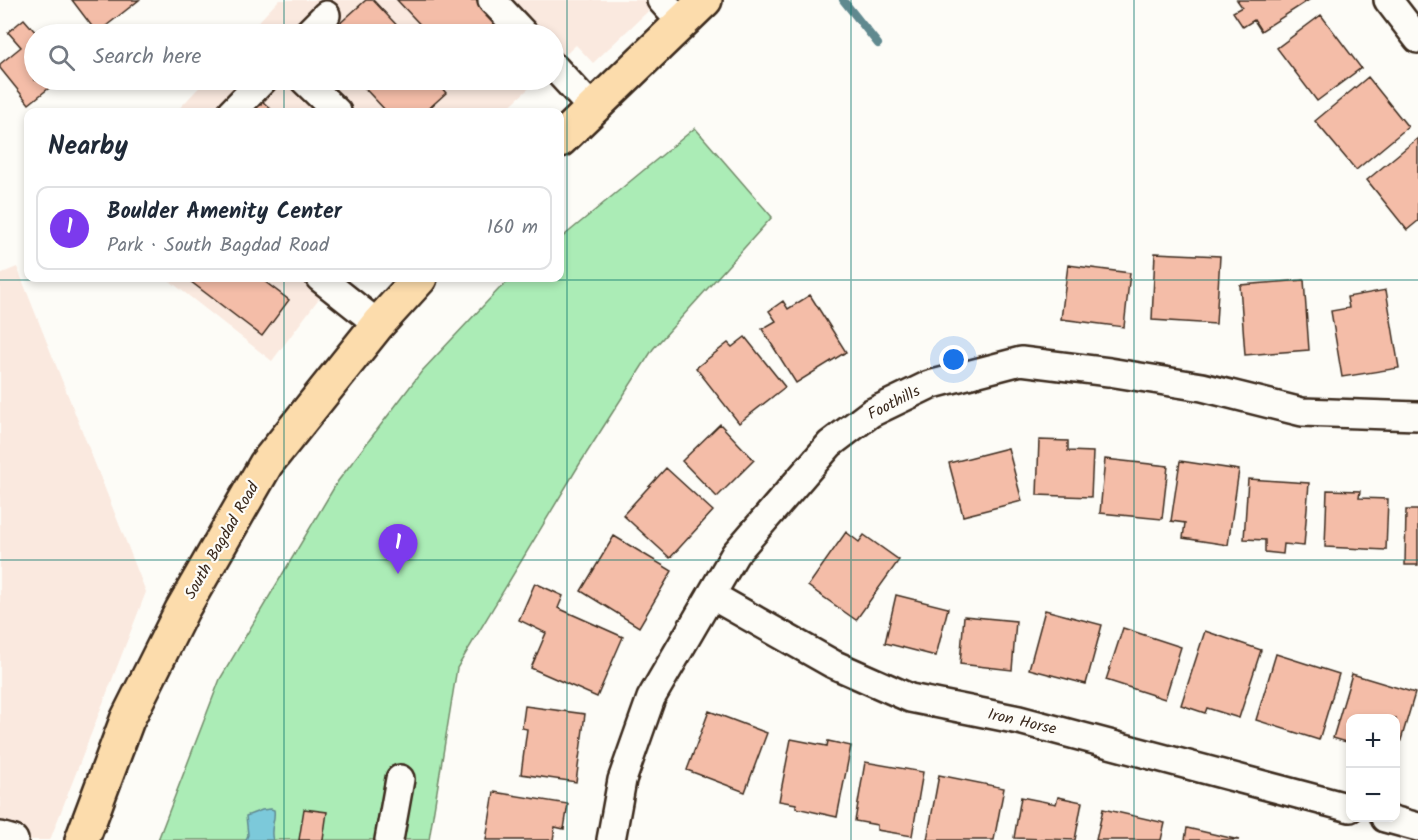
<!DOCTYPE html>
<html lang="en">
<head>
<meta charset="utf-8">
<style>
  :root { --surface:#fff; --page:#f6f6f7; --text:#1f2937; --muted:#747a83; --line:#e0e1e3; --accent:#7c3aed }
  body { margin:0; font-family:Kalam,sans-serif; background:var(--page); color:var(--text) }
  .controls { position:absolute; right:18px; bottom:18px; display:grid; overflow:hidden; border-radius:12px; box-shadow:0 3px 9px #0003 }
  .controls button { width:54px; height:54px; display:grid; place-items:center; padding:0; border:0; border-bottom:2px solid var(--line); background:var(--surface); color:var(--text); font:30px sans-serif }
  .you { position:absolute; left:954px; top:360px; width:21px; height:21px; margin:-15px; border:4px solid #fff; border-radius:50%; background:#1a73e8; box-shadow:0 0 0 9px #1a73e833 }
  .badge { display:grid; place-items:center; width:39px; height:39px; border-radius:50%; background:var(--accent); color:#fff; font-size:20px; font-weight:700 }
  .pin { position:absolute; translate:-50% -50px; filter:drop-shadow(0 2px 3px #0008) }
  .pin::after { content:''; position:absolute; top:32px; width:21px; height:18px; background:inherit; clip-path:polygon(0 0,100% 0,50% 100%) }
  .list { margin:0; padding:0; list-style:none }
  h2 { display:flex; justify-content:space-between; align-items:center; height:78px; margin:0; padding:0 24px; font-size:26px }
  h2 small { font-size:20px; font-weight:400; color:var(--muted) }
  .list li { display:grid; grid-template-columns:39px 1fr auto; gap:18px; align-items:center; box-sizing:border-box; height:84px; margin:0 12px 12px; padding:0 12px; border:2px solid var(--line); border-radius:12px }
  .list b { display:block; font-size:22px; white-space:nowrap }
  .list p { margin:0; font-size:20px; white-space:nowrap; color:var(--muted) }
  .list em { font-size:20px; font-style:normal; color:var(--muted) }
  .icon { flex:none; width:33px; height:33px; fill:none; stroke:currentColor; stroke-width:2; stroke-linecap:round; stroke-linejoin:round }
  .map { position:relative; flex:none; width:1418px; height:840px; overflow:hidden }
  .search { position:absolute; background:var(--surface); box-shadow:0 3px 9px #0003; left:24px; top:24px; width:540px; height:66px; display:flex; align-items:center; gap:15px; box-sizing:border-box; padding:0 21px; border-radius:33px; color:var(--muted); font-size:22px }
  .panel { position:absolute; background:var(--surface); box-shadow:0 3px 9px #0003; left:24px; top:108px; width:540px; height:174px; border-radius:12px }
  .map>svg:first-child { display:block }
  .built { fill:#fae9df }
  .green { fill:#abecb6; stroke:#738b6a; stroke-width:1.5 }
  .water { fill:#7bc9da; stroke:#61898f; stroke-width:1.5 }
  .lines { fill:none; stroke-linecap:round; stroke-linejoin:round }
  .stream { stroke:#61898f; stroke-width:8 }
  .building { fill:#f4bda8; stroke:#3b2a1e; stroke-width:1.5 }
  .minor-casing { stroke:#3b2a1e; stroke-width:32 }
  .major-casing { stroke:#3b2a1e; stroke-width:38 }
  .minor { stroke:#fdfcf7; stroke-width:27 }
  .major { stroke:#fcdcac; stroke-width:33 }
  .grid { fill:none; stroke:#0f766e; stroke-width:1.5; stroke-opacity:0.55 }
  .labels { text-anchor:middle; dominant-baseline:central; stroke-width:4.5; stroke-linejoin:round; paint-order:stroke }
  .street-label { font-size:16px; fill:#3b2a1e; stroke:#fdfcf7 }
</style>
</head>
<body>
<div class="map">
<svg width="1418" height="840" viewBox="0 0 1418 840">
  <rect width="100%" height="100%" fill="#fdfcf7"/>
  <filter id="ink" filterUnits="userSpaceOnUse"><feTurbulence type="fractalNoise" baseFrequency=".0167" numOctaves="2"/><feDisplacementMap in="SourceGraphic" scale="12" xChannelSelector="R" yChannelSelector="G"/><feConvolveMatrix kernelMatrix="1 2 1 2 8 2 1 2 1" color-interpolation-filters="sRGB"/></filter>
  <g filter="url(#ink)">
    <!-- built -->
    <path class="built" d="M279 0H660L593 63 576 45 554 65V34H247Z
      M206 80H538L503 112H176Z
      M17 267 146 592 50 840H0V274Z
      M166 278H339L317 301 272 361Z"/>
    <!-- green -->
    <path class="green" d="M695 128 772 217 653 349 579 465 457 668 429 840H158L220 679 338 481 422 371 499 289 513 278H560V239Z"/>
    <!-- water -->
    <path class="water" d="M271 809 274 810C276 820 269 830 273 840H246L248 835 246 816 262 810Z"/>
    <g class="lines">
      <!-- stream -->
      <path class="stream" d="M843 0 878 44"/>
    </g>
    <!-- building -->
    <path class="building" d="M72 0H139L97 33Z
      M366 0H373L405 34H328Z
      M397 0H476L508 34H429Z
      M1237 0H1309L1261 31 1254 20 1243 27 1233 12 1242 7Z
      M1321 15 1361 68 1317 101 1277 48Z
      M24 19 37 34H34V80H59L29 104 0 68V64L21 47 8 32Z
      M1368 77 1408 127 1356 170 1315 121Z
      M357 80H445L447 81 441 87 446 93 425 112H387Z
      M471 80H482L476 85Z
      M262 101 274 112H252Z
      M1418 138V221L1407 230 1367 180Z
      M1155 253 1220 256 1216 324 1152 320Z
      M1068 265 1130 273 1124 327 1061 319Z
      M186 278H260L289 300 262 336Z
      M1304 280 1309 350 1245 355 1240 285Z
      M1386 290 1399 368 1342 377 1331 311 1349 308 1347 297Z
      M810 295 846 352 796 383 762 329 776 321 769 311 783 301 788 309Z
      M745 337 785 387 739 423 696 368 728 343 732 347Z
      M720 424 754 460 717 497 682 461Z
      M1039 440 1068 441V451L1093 452 1091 497 1037 495Z
      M1008 448 1022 501 963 516 949 463Z
      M1105 459 1168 466 1162 519 1100 513Z
      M1180 461 1239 470 1228 545 1183 538 1185 523 1171 521Z
      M666 468 713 511 670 558 623 515Z
      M1248 479 1309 483 1304 546 1284 544 1283 554 1265 552V540L1244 539Z
      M1327 490 1360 491 1359 498 1388 499 1386 550 1325 547Z
      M1406 510H1418V565H1405Z
      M846 532 859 542 864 535 899 560 856 620 808 586Z
      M614 536 672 571 639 627 581 591Z
      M535 583 563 596 558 608 623 637 597 697 531 668 546 633 519 620Z
      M896 595 948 608 936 656 885 643Z
      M1045 610 1102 625 1086 684 1029 669Z
      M964 616 1016 621 1012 670 960 664Z
      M1123 628 1181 647 1165 699 1106 680Z
      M1205 631 1261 650 1239 718 1207 708 1205 713 1181 705Z
      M1276 654 1339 674 1319 740 1256 720Z
      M1352 674 1415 693 1396 757V718H1350V743L1333 738Z
      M525 706 585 714 576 782 521 774 527 729 522 728Z
      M709 711 767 733 745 792 687 770Z
      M791 739 827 746 828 741 851 746 837 817 796 808V804L779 801Z
      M865 762 923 772 912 836 877 830V825L855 821Z
      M939 775 1004 788 994 840H927Z
      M494 792 568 804 564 829 555 827 553 840H486Z
      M1021 797 1056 804 1058 797 1082 802 1075 840 1014 838Z
      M304 809 327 812 323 840H299Z
      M1103 809 1165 823 1161 840H1096Z
      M1187 828 1239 840H1185Z"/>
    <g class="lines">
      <defs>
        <path id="minor" d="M492 0 524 34
          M661 0 681 22
          M1388 0 1418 39
          M307 34 326 15
          M554 67 593 109
          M304 80 337 112
          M232 112 263 80
          M320 278 378 324
          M711 595 833 664 910 698 1019 720 1350 808
          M1385 818 1418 827
          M0 836 14 840
          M389 840 400 779
          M611 840 622 780 651 698 735 554 830 444 871 413 929 385 1021 361 1109 372 1202 387 1302 412 1418 416"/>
        <path id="major" d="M560 140 705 0
          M82 840 127 720 182 610 266 464 378 324 420 278"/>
      </defs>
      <!-- minor casing -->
      <use href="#minor" class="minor-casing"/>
      <!-- major casing -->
      <use href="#major" class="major-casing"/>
      <!-- minor -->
      <use href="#minor" class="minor"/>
      <!-- major -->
      <use href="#major" class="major"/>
    </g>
  </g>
  <!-- grid -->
  <path class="grid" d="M284 0V34M567 0V840M851 0V840M1134 0V840M284 80V112M284 278V840M0 280H1418M0 560H1418"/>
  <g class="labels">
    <!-- street labels -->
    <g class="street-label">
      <text transform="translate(894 403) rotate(-27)">Foothills</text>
      <text transform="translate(222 541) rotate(-60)">South Bagdad Road</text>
      <text transform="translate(1022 722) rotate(13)">Iron Horse</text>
    </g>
  </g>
</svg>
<div class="controls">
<button>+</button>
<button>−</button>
</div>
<div class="you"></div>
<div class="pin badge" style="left:398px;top:574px">1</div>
<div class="search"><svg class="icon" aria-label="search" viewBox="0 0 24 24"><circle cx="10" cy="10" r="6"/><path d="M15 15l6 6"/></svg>Search here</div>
<section class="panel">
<h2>Nearby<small></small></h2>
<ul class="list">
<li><span class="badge">1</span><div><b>Boulder Amenity Center</b><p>Park · South Bagdad Road</p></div><em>160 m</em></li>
</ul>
</section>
</div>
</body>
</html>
